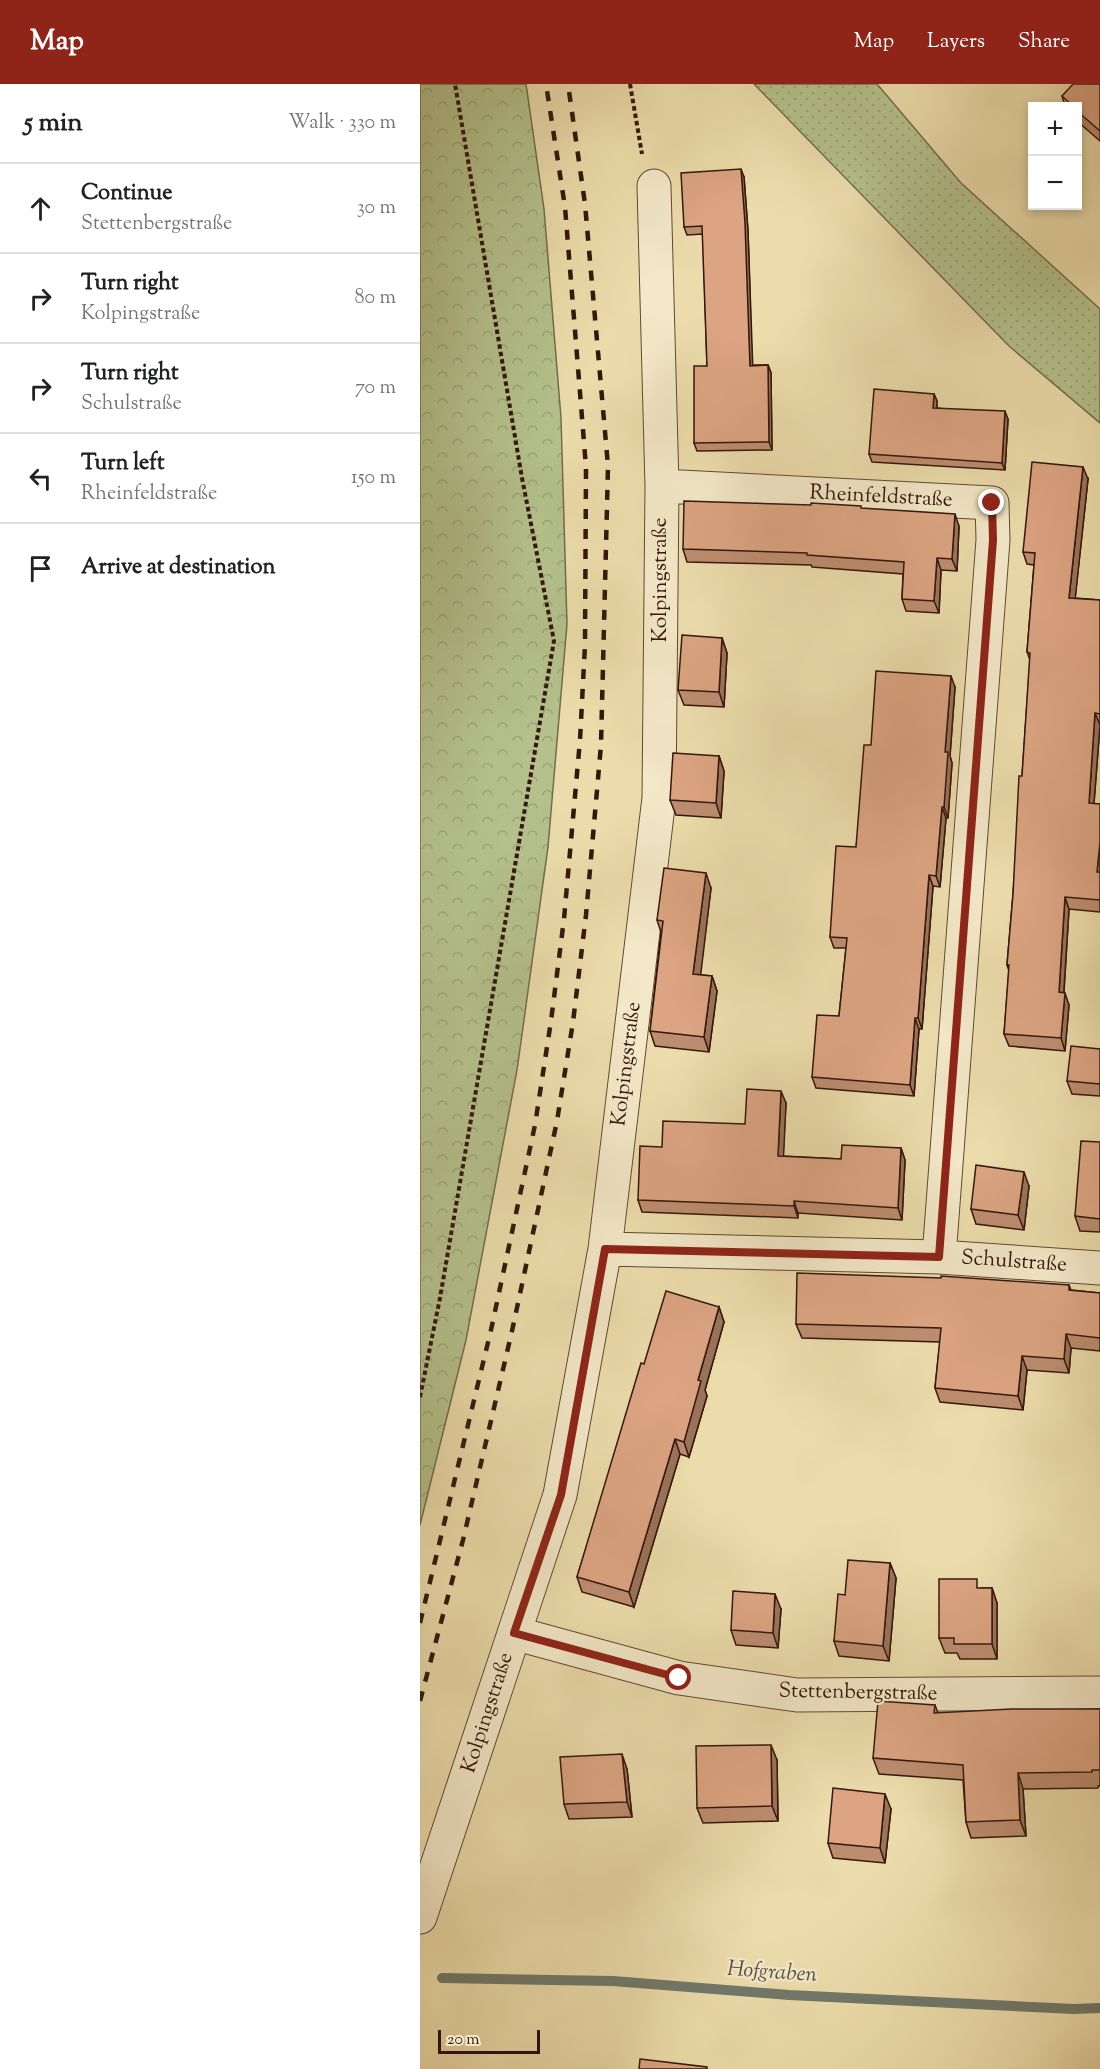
<!DOCTYPE html>
<html lang="en">
<head>
<meta charset="utf-8">
<style>
  :root { --surface:#fff; --page:#f2f2f2; --text:#202124; --muted:#757577; --line:#e0e0e0; --accent:#8f2418 }
  body { margin:0; font-family:"Sorts Mill Goudy",serif; background:var(--page); color:var(--text) }
  .controls { position:absolute; right:18px; top:18px; display:grid; overflow:hidden; border-radius:0px; box-shadow:0 3px 9px #0003 }
  .controls button { width:54px; height:54px; display:grid; place-items:center; padding:0; border:0; border-bottom:2px solid var(--line); background:var(--surface); color:var(--text); font:30px sans-serif }
  .scale { position:absolute; left:18px; bottom:15px; width:102px; box-sizing:border-box; padding-left:6px; border:3px solid #34170c; border-top:0; font-size:16px; line-height:21px; white-space:nowrap; color:#34170c; -webkit-text-stroke:4px #f3e8c8; paint-order:stroke }
  .stop { position:absolute; width:18px; height:18px; margin:-14px; border:4px solid #8f2418; border-radius:50%; background:#fff }
  .stop.end { background:#8f2418; border-color:#fff; box-shadow:0 2px 6px #0008 }
  .list { margin:0; padding:0; list-style:none }
  h2 { display:flex; justify-content:space-between; align-items:center; height:78px; margin:0; padding:0 24px; font-size:26px }
  h2 small { font-size:20px; font-weight:400; color:var(--muted) }
  .list li { display:grid; grid-template-columns:39px 1fr auto; gap:18px; align-items:center; box-sizing:border-box; height:90px; padding:0 24px; border-top:2px solid var(--line) }
  .list b { display:block; font-size:22px; white-space:nowrap }
  .list p { margin:0; font-size:20px; white-space:nowrap; color:var(--muted) }
  .list em { font-size:20px; font-style:normal; color:var(--muted) }
  .icon { flex:none; width:33px; height:33px; fill:none; stroke:currentColor; stroke-width:2; stroke-linecap:round; stroke-linejoin:round }
  .map { position:relative; flex:none; width:680px; height:1985px; overflow:hidden }
  header { display:flex; align-items:center; gap:36px; box-sizing:border-box; height:84px; padding:0 30px; background:var(--accent); color:#fff }
  header strong { font-size:28px }
  nav { display:flex; gap:33px; margin-inline-start:auto; font-size:21px }
  main { display:flex }
  aside { flex:1; background:var(--surface) }
  .map>svg:first-child { display:block }
  .green { fill:url(#green-dots); stroke:#746c4c; stroke-width:1.5 }
  .forest { fill:url(#forest-crowns); stroke:#746c4c; stroke-width:1.5 }
  .lines { fill:none; stroke-linecap:round; stroke-linejoin:round }
  .stream { stroke:#71796b; stroke-width:10 }
  .street-casing { stroke:#624834; stroke-width:35 }
  .path { stroke:#34170c; stroke-width:4; stroke-dasharray:4.5 3; stroke-linecap:butt }
  .street { stroke:#f3e8c8; stroke-width:33 }
  .rail { stroke:#34170c; stroke-width:4.5; stroke-dasharray:10 10; stroke-linecap:butt }
  .wall { fill:#bd8d70; stroke:#34170c; stroke-width:1.5 }
  .shaded-wall { fill:#9a735b; stroke:#34170c; stroke-width:1.5 }
  .building { fill:#dca482; stroke:#34170c; stroke-width:1.5 }
  .route { stroke:#8f2418; stroke-width:8 }
  .labels { text-anchor:middle; dominant-baseline:central; stroke-width:4.5; stroke-linejoin:round; paint-order:stroke }
  .street-label { font-size:21px; fill:#34170c; stroke:#f3e8c8 }
  .water-label { font-size:22px; font-style:italic; fill:#575044; stroke:#f3e8c8 }
</style>
</head>
<body>
<header>
<strong>Map</strong>
<nav><a>Map</a><a>Layers</a><a>Share</a></nav>
</header>
<main>
<aside>
<h2>5 min<small>Walk · 330 m</small></h2>
<ul class="list">
<li><svg class="icon" aria-label="ahead" viewBox="0 0 24 24"><path d="M12 20V5M6 11l6-6 6 6"/></svg><div><b>Continue</b><p>Stettenbergstraße</p></div><em>30 m</em></li>
<li><svg class="icon" aria-label="right" viewBox="0 0 24 24"><path d="M7 20v-9h11M14 6l5 5-5 5"/></svg><div><b>Turn right</b><p>Kolpingstraße</p></div><em>80 m</em></li>
<li><svg class="icon" aria-label="right" viewBox="0 0 24 24"><path d="M7 20v-9h11M14 6l5 5-5 5"/></svg><div><b>Turn right</b><p>Schulstraße</p></div><em>70 m</em></li>
<li><svg class="icon" aria-label="left" viewBox="0 0 24 24"><path d="M17 20v-9H6M10 6l-5 5 5 5"/></svg><div><b>Turn left</b><p>Rheinfeldstraße</p></div><em>150 m</em></li>
<li><svg class="icon" aria-label="arrive" viewBox="0 0 24 24"><path d="M6 21V4h12l-3 4 3 4H6"/></svg><div><b>Arrive at destination</b></div></li>
</ul>
</aside>
<div class="map">
<svg width="680" height="1985" viewBox="0 0 680 1985">
  <defs>
    <pattern id="green-dots" width="8" height="8" patternUnits="userSpaceOnUse" patternTransform="scale(1.5)"><rect width="8" height="8" fill="#b4c18c"/><path d="M2 2h.1M6 6h.1" fill="none" stroke="#9ba578" stroke-width="1.8" stroke-linecap="round"/></pattern>
    <pattern id="forest-crowns" width="20" height="18" patternUnits="userSpaceOnUse" patternTransform="scale(1.5)"><rect width="20" height="18" fill="#b4c18c"/><path d="M2 6a3 3 0 1 1 6 0M12 15a3 3 0 1 1 6 0" fill="none" stroke="#9ba578"/></pattern>
  </defs>
  <rect width="100%" height="100%" fill="#ecdcab"/>
  <filter id="stains"><feTurbulence type="fractalNoise" baseFrequency=".00333" numOctaves="4"/><feColorMatrix values="0 0 0 0 .2 0 0 0 0 .09 0 0 0 0 .02 0 0 0 .5 -.17"/></filter>
  <radialGradient id="worn" r=".72"><stop offset=".6" stop-color="#630" stop-opacity="0"/><stop offset="1" stop-color="#630" stop-opacity=".3"/></radialGradient>
  <!-- green -->
  <path class="green" d="M334 0H457L541 99 680 225V339L589 262Z"/>
  <!-- forest -->
  <path class="forest" d="M0 0H106L124 125 141 334 147 540 128 763 97 986 46 1256 0 1441Z"/>
  <g class="lines">
    <!-- stream -->
    <path class="stream" d="M22 1894 193 1897 369 1911 654 1925 680 1924"/>
    <defs>
      <path id="street" d="M242 402 572 419 573 456 519 1173
        M185 1165 519 1173 680 1184
        M94 1549 259 1594 377 1611 680 1609
        M0 1833 140 1411 185 1165 239 714 242 402 234 102"/>
    </defs>
    <!-- street casing -->
    <use href="#street" class="street-casing"/>
    <!-- path -->
    <path class="path" d="M210 0 222 70
      M0 1313 20 1214 134 557 102 394 35 0"/>
    <!-- street -->
    <use href="#street" class="street"/>
    <!-- rail -->
    <path class="rail" d="M0 1539 71 1246 115 1041 131 937 144 835 160 656 165 561 166 383 145 123 126 0
      M0 1617 43 1456 92 1247 137 1037 153 938 166 831 181 661 188 382 165 120 148 0"/>
  </g>
  <!-- wall -->
  <path class="wall" d="M680 0V57L657 37V22H645L642 12Z
    M324 93 328 147 332 281H348L351 289 352 366 277 367 274 359 287 282 283 150 267 151 264 143Z
    M514 310 517 317V324L588 335 585 386 452 378 449 370Z
    M668 395 655 514 680 516V641L674 720H680V828L649 825 644 909 649 921 645 967 589 962 584 950 589 887 587 881 593 810 602 692 610 576 607 568 614 481 607 480 603 468Z
    M442 425 539 442 537 487 521 486 519 529 486 527 482 515 483 490 392 483 391 481 267 478 263 465Z
    M302 554 307 569 304 623 264 621 258 606Z
    M535 603 530 672 532 679 528 734H526L520 803 513 802 502 945H499L494 1012 396 1004 392 993 419 932 426 864H414L410 853 436 763 451 661Z
    M299 672 304 687 301 734 256 731 250 716Z
    M291 804 280 891 292 892 297 907 289 968 235 962 230 947 241 848 237 836Z
    M680 965V1012L652 1010 647 997Z
    M366 1019 363 1072 421 1075 481 1064 485 1076 482 1136 378 1129V1134L222 1128 218 1116 242 1063 325 1040Z
    M680 1058V1148L660 1147 655 1132Z
    M609 1102 604 1146 556 1140 551 1125Z
    M649 1201 651 1206 680 1209V1267L651 1264 649 1289 607 1286 603 1326 520 1318 515 1304 520 1258 382 1254 376 1240Z
    M299 1223 304 1238 285 1306 287 1312 269 1373 260 1370 214 1523 162 1508 157 1493 224 1280Z
    M470 1479 476 1494 469 1577 419 1572 414 1557 425 1511Z
    M561 1504H572L577 1519V1575H540L537 1569H525L519 1554Z
    M361 1525 358 1564 316 1561 311 1546Z
    M515 1621 518 1629 680 1625V1702H678V1704L603 1705 606 1752 551 1754 546 1738 543 1696 459 1690 453 1674Z
    M357 1676 358 1737 283 1739 277 1724Z
    M207 1685 212 1733 149 1735 144 1720Z
    M471 1725 465 1779 413 1774 408 1759Z"/>
  <!-- shaded-wall -->
  <path class="shaded-wall" d="M321 85 324 93 328 147 333 289 330 282Z
    M348 281 351 289 352 366 349 358Z
    M514 310 517 317 516 332 513 324Z
    M585 327 588 335 585 386 582 379Z
    M663 383 668 395 654 526 649 514Z
    M535 430 539 442 537 487 532 475Z
    M517 474 521 486 519 529 514 517Z
    M302 554 307 569 304 623 299 608Z
    M531 592 535 603 530 672 532 679 528 734 524 723 525 668Z
    M675 629 680 641 673 731 669 719Z
    M299 672 304 687 301 734 296 719Z
    M522 723 526 734 520 803 516 792Z
    M680 758V796L677 788Z
    M286 789 291 804 279 905 273 890Z
    M509 791 513 802 502 945 498 934Z
    M645 813 649 825 643 920 639 908Z
    M292 892 297 907 289 968 284 953Z
    M645 909 649 921 645 967 641 954Z
    M495 934 499 945 494 1012 490 1001Z
    M361 1007 366 1019 363 1084 358 1072Z
    M481 1064 485 1076 482 1136 478 1124Z
    M604 1088 609 1102 604 1146 598 1131Z
    M374 1117 378 1129V1134L374 1122Z
    M299 1223 304 1238 285 1306 287 1312 269 1373 264 1358 278 1296Z
    M646 1250 651 1264 649 1289 644 1275Z
    M602 1272 607 1286 603 1326 598 1312Z
    M255 1355 260 1370 214 1523 209 1508Z
    M470 1479 476 1494 469 1577 463 1562Z
    M572 1504 577 1519V1575L572 1560Z
    M355 1510 361 1525 358 1564 353 1549Z
    M351 1661 357 1676 358 1737 352 1722Z
    M202 1670 207 1685 212 1733 207 1718Z
    M598 1689 603 1705 606 1752 600 1736Z
    M465 1710 471 1725 465 1779 460 1764Z"/>
  <!-- building -->
  <path class="building" d="M653 0H680V47L657 27V22H653L642 12Z
    M321 85 325 139 330 282 348 281 349 358 274 359V282H287L282 142 264 143 261 89Z
    M454 305 514 310 513 324 585 327 582 379 449 370Z
    M612 378 663 383 649 514 680 516V630L675 629 669 719 680 720V758L677 788H680V816L645 813 639 908 645 909 641 954 584 950 589 881H587L593 810 599 692H602L610 569 607 568 615 469 603 468Z
    M264 417 391 421V419L441 422V424L535 430 532 475 517 474 514 517 482 515 484 478 387 471V469L263 465Z
    M262 551 302 554 299 608 258 606Z
    M456 587 531 592 525 668H528L524 723H522L516 792 509 791 498 934H495L490 1001 392 993 397 931 419 932 427 854 410 853 416 762 436 763 444 661H451Z
    M253 669 299 672 296 719 250 716Z
    M244 784 286 789 273 890 292 892 284 953 230 947 243 837 237 836Z
    M651 962 680 965V1000L647 997Z
    M327 1005 361 1007 358 1072 421 1075 422 1061 481 1064 478 1124 374 1117V1122L218 1116 220 1062 242 1063 243 1037 325 1040Z
    M661 1057 680 1058V1135L655 1132Z
    M556 1081 604 1088 598 1131 551 1125Z
    M377 1189 521 1194V1192L649 1201V1206L680 1209V1254L646 1250 644 1275 602 1272 598 1312 515 1304 521 1244 376 1240Z
    M246 1207 299 1223 278 1296 281 1297 264 1358 255 1355 209 1508 157 1493 221 1279 224 1280Z
    M428 1476 470 1479 463 1562 414 1557 418 1510 425 1511Z
    M519 1495H557V1504H572V1560H534V1554H519Z
    M313 1507 355 1510 353 1549 311 1546Z
    M458 1617 515 1621 514 1629 592 1625H680V1686H672V1688L598 1689 600 1736 546 1738 543 1681 453 1674Z
    M351 1661 352 1722 277 1724 276 1662Z
    M202 1670 207 1718 144 1720 140 1673Z
    M413 1704 465 1710 460 1764 408 1759Z
    M220 1975 287 1983V1985H219Z"/>
  <g class="lines">
    <!-- route -->
    <path class="route" d="M259 1594 94 1549 141 1411 185 1165 519 1173 573 456 572 419"/>
  </g>
  <g class="labels">
    <!-- street labels -->
    <g class="street-label">
      <text transform="translate(461 413) rotate(3)">Rheinfeldstraße</text>
      <text transform="translate(241 496) rotate(-90)">Kolpingstraße</text>
      <text transform="translate(207 980) rotate(-83)">Kolpingstraße</text>
      <text transform="translate(594 1178) rotate(4)">Schulstraße</text>
      <text transform="translate(438 1609) rotate(1)">Stettenbergstraße</text>
      <text transform="translate(68 1629) rotate(-72)">Kolpingstraße</text>
    </g>
    <!-- water labels -->
    <g class="water-label">
      <text transform="translate(352 1889) rotate(4)">Hofgraben</text>
    </g>
  </g>
  <rect width="100%" height="100%" filter="url(#stains)"/>
  <rect width="100%" height="100%" fill="url(#worn)"/>
</svg>
<div class="controls">
<button>+</button>
<button>−</button>
</div>
<div class="scale">20 m</div>
<div class="stop" style="left:259px;top:1594px"></div>
<div class="stop end" style="left:572px;top:419px"></div>
</div>
</main>
</body>
</html>
